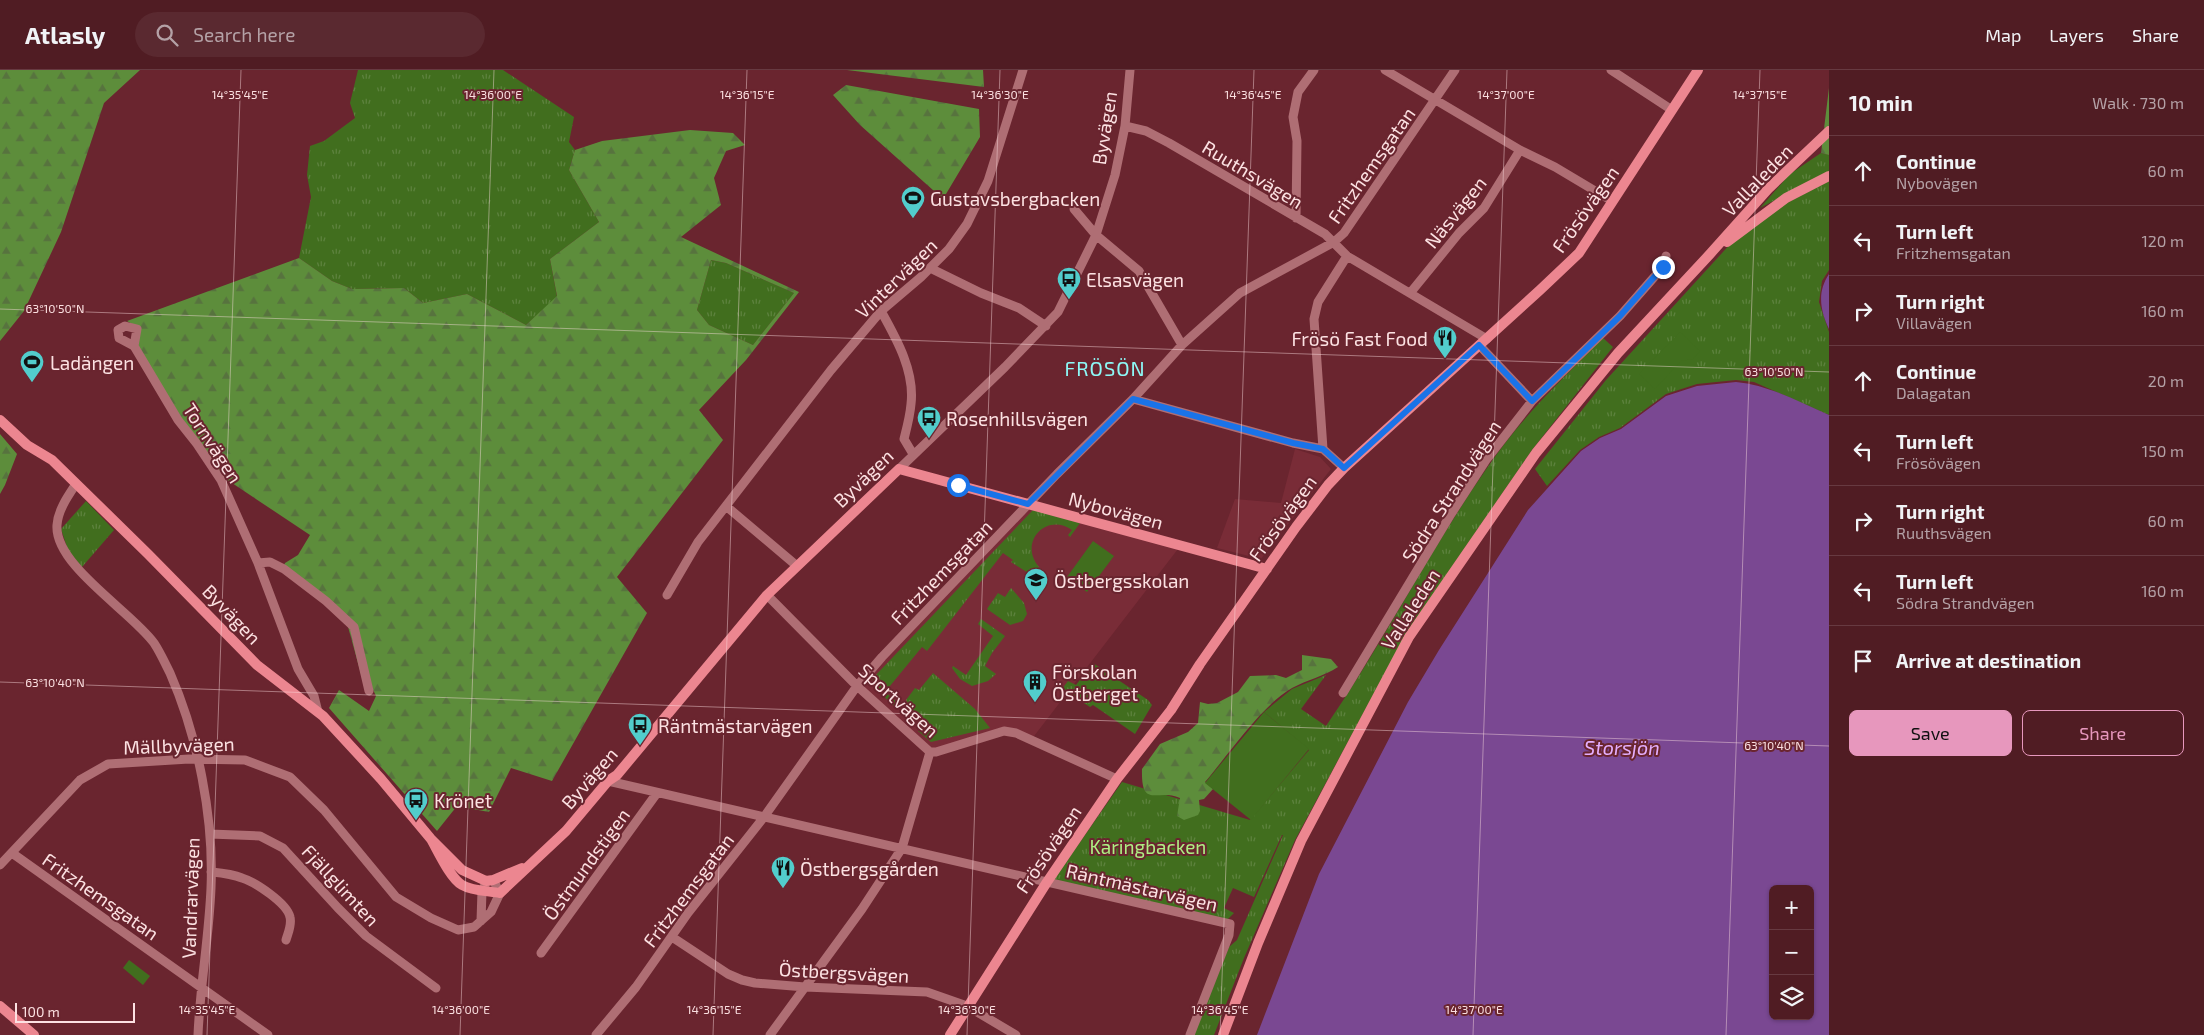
<!DOCTYPE html>
<html lang="en">
<head>
<meta charset="utf-8">
<style>
  :root { --surface:#501c23; --page:#5a2930; --text:#f1f3f6; --muted:#b4a1a6; --line:#673a41; --accent:#e797bd }
  body { margin:0; font-family:"Exo 2",sans-serif; background:var(--page); color:var(--text) }
  .controls { position:absolute; right:15px; bottom:15px; display:grid; overflow:hidden; border-radius:8px; box-shadow:0 1px 4px #0004 }
  .controls button { width:45px; height:45px; display:grid; place-items:center; padding:0; border:0; border-bottom:1px solid var(--line); background:var(--surface); color:var(--text); font:25px sans-serif }
  .scale { position:absolute; left:15px; bottom:12px; width:120px; box-sizing:border-box; padding-left:5px; border:2px solid #fce1e2; border-top:0; font-size:14px; line-height:18px; white-space:nowrap; color:#fce1e2; -webkit-text-stroke:4px #6a252f; paint-order:stroke }
  .stop { position:absolute; width:15px; height:15px; margin:-11px; border:4px solid #1a73e8; border-radius:50%; background:#fff }
  .stop.end { background:#1a73e8; border-color:#fff; box-shadow:0 1px 5px #0008 }
  .list { margin:0; padding:0; list-style:none }
  h2 { display:flex; justify-content:space-between; align-items:center; height:65px; margin:0; padding:0 20px; font-size:21px }
  h2 small { font-size:16px; font-weight:400; color:var(--muted) }
  .list li { display:grid; grid-template-columns:32px 1fr auto; gap:15px; align-items:center; box-sizing:border-box; height:70px; padding:0 20px; border-top:1px solid var(--line) }
  .list b { display:block; font-size:19px; white-space:nowrap }
  .list p { margin:0; font-size:16px; white-space:nowrap; color:var(--muted) }
  .list em { font-size:16px; font-style:normal; color:var(--muted) }
  .actions { display:flex; gap:10px; padding:15px 20px }
  .actions a { flex:1; padding:11px 0; border:1px solid var(--accent); border-radius:8px; text-align:center; font-size:18px; color:var(--accent) }
  .actions .main { background:var(--accent); color:#111 }
  .icon { flex:none; width:28px; height:28px; fill:none; stroke:currentColor; stroke-width:2; stroke-linecap:round; stroke-linejoin:round }
  .map { position:relative; flex:none; width:1829px; height:965px; overflow:hidden }
  header { display:flex; align-items:center; gap:30px; box-sizing:border-box; height:70px; padding:0 25px; background:var(--surface); border-bottom:1px solid var(--line) }
  header strong { font-size:24px }
  nav { display:flex; gap:28px; margin-inline-start:auto; font-size:18px }
  .search { width:350px; height:45px; background:var(--page); display:flex; align-items:center; gap:12px; box-sizing:border-box; padding:0 18px; border-radius:28px; color:var(--muted); font-size:19px }
  main { display:flex }
  aside { flex:1; background:var(--surface) }
  .map>svg:first-child { display:block }
  .built { fill:#792c37 }
  .grass { fill:url(#grass-tufts) }
  .forest { fill:url(#forest-firs); fill-rule:evenodd }
  .pitch { fill:#416e1e }
  .water { fill:#7a4892; fill-rule:evenodd }
  .lines { fill:none; stroke-linecap:round; stroke-linejoin:round }
  .street { stroke:#af6e74; stroke-width:9 }
  .secondary { stroke:#ec8690; stroke-width:10 }
  .route { stroke:#1a73e8; stroke-width:6 }
  .ticks { fill:none; stroke:#fce1e2; stroke-width:1; stroke-opacity:0.45 }
  .labels { text-anchor:middle; dominant-baseline:central; stroke-width:4; stroke-linejoin:round; paint-order:stroke }
  .street-label { font-size:19px; fill:#fce1e2; stroke:#6a252f }
  .poi-label { font-size:19px; fill:#fce1e2; stroke:#6a252f; text-anchor:start }
  .park-label { font-size:19px; fill:#aef084; stroke:#6a252f }
  .neighbourhood-label { font-size:20px; letter-spacing:1px; fill:#8df9f7; stroke:#6a252f }
  .water-label { font-size:20px; font-style:italic; fill:#e4aefe; stroke:#6a252f }
  .ticks-label { font-size:12px; text-anchor:middle; fill:#fce1e2; stroke:#6a252f; stroke-width:4; stroke-linejoin:round; paint-order:stroke }
</style>
</head>
<body>
<header>
<strong>Atlasly</strong>
<div class="search"><svg class="icon" aria-label="search" viewBox="0 0 24 24"><circle cx="10" cy="10" r="6"/><path d="M15 15l6 6"/></svg>Search here</div>
<nav><a>Map</a><a>Layers</a><a>Share</a></nav>
</header>
<main>
<div class="map">
<svg width="1829" height="965" viewBox="0 0 1829 965">
  <defs>
    <pattern id="grass-tufts" width="24" height="20" patternUnits="userSpaceOnUse" patternTransform="scale(1.25)"><rect width="24" height="20" fill="#416e1e"/><path d="M3 7l-1-3M5 7V3M7 7l1-3M15 17l-1-3M17 17v-4M19 17l1-3" fill="none" stroke="#5d823e"/></pattern>
    <pattern id="forest-firs" width="22" height="20" patternUnits="userSpaceOnUse" patternTransform="scale(1.25)"><rect width="22" height="20" fill="#5d8d3b"/><path d="M5 1l3.5 6h-7zM16 11l3.5 6h-7z" fill="#57733e"/></pattern>
  </defs>
  <rect width="100%" height="100%" fill="#6a252f"/>
  <!-- built -->
  <path class="built" d="M1295 379 1320 387 1331 399 1261 489 1217 478 1235 429 1281 433Z
    M1028 434 1181 475 1031 670 1004 661 936 682 857 616Z"/>
  <!-- grass -->
  <path class="grass" d="M358 0H503L574 47 569 72 575 80 569 100 599 152 550 189 557 227 526 255 467 224 423 233 404 218 352 219 332 211 299 188 311 127 307 105 310 76 324 71 355 48 350 33Z
    M1821 83 1829 85V102L1760 138 1790 104Z
    M1829 111V200L1822 211 1819 232 1829 262V345L1754 312 1736 310 1697 314 1666 324 1620 358 1599 367 1580 380 1547 416 1535 399 1606 310 1733 171 1781 136Z
    M711 190 726 193 794 223 753 275 709 255 697 240Z
    M1603 268 1613 277 1532 380 1407 562 1295 770 1244 888 1214 965H1194L1229 877 1237 870 1283 765H1282L1254 827 1233 818 1224 838 1234 843 1226 851 1053 811 1122 712 1250 750 1309 680 1264 642 1292 619 1326 605 1301 639 1326 656C1384 572 1429 481 1487 398 1520 349 1562 309 1603 268Z
    M86 431 114 460 82 497 68 480 61 459Z
    M1033 440 1080 453 1070 467 1068 465 1072 460C1046 442 1018 473 1039 497L1033 506 1011 492 1013 490 1003 483 927 581 922 577 885 622 897 632 894 636 872 615 873 608Z
    M1011 518 1024 533 1027 544 1023 551 1010 555 987 539 998 523 1005 527Z
    M981 549 1005 566 992 583 985 596 996 604 988 611 972 616 960 609 952 598 953 596 966 605 993 566 978 554Z
    M1093 593 1148 630 1152 635 1135 664 1093 635 1090 637 1062 619 1068 611 1076 615Z
    M933 603 975 639 990 658 931 672 918 661 922 655 906 630 915 618 919 620Z
    M129 890 150 906 143 915 123 898Z"/>
  <!-- forest -->
  <path class="forest" d="M0 0H140L104 33 61 162 24 241 0 271Z
    M847 0H983L984 17Z
    M846 15 979 39 980 67 943 129 860 55 833 25Z
    M1829 18V85L1821 83Z
    M690 60 733 63 745 75 726 81 714 108 721 135 681 167 799 222 746 290 699 340 723 370 617 507 647 543 552 711 511 698 489 742 457 736 437 761 329 638 339 620 369 641 376 626 368 609 361 604 347 553 282 500 285 493 298 485 310 465 223 407 181 349 137 276 139 258 127 251 299 188 332 211 352 219 404 218 423 233 467 224 526 255 557 226 550 189 599 152 569 100 575 80 602 71ZM711 190 726 193 794 223 753 275 709 255 697 240Z
    M0 364 17 384 5 415 0 424Z
    M1302 585 1331 589 1338 597C1324 606 1307 610 1292 618 1261 636 1229 684 1205 712L1213 719 1204 729 1199 730 1200 741 1198 745 1184 750 1177 746 1180 728C1157 718 1141 740 1142 699L1160 674 1188 662 1198 653 1200 632 1208 634 1217 633 1238 622 1250 606 1276 605 1286 608 1302 600Z"/>
  <!-- pitch -->
  <path class="pitch" d="M1680 262 1700 281 1693 289 1681 291 1655 319 1639 304Z
    M1093 471 1114 486 1087 522 1067 507Z
    M1264 642 1309 679 1251 750 1205 713Z"/>
  <!-- water -->
  <path class="water" d="M1829 204V259C1820 240 1817 222 1829 204Z
    M1736 312C1769 315 1799 332 1829 345V965H1257L1319 804 1408 632 1439 580 1528 440 1581 381 1600 368 1621 359 1666 326 1697 316ZM1773 819H1810V946H1773Z"/>
  <g class="lines">
    <!-- street -->
    <path class="street" d="M1385 0 1520 80 1555 97 1612 131
      M1611 0 1672 40
      M1125 56 1146 61 1169 73 1325 164 1347 186 1487 269
      M1074 139 1096 165 1139 201 1182 275
      M1296 148 1297 71 1293 47 1298 22 1314 0
      M930 198 981 223 1019 238 1046 256
      M1411 222 1459 163 1484 138 1520 80
      M881 241C896 268 915 301 911 334 910 346 907 357 904 369L913 384
      M1479 275 1532 331
      M134 276 119 268 118 260 125 256 137 259 134 276 178 350 197 374 221 410 258 493 298 599 314 626 318 642
      M1133 329 1293 373 1323 379
      M1344 398 1323 379 1314 249 1318 232 1347 186
      M899 399 1005 297 1058 242 1096 165 1115 105 1125 56 1130 0
      M76 414C68 426 58 440 57 455 54 495 132 542 154 573 160 582 165 593 170 603 198 667 214 748 211 818 209 867 200 916 198 965
      M726 436 797 496
      M258 493 270 492 284 499 326 531 354 557 369 621
      M667 525 698 472 831 300 881 241 921 207 949 179 967 154 988 111 1023 0
      M767 525 857 616 930 682H936L1004 661 1016 663 1117 709
      M1343 623 1451 444 1486 390 1532 331 1620 246 1663 197 1666 186
      M608 711 1230 854 1229 865 1190 965
      M210 764 260 766 283 778 338 838 366 866 436 918
      M12 783 268 965
      M0 795 80 710 108 694 189 689 245 690 290 707 324 740 396 827 431 848 458 860 474 857 491 842 500 823 493 810
      M211 802C221 803 232 804 242 808 255 812 287 833 290 847 292 855 288 863 286 870
      M481 851 482 821 485 815
      M672 867 728 904 742 910 755 913 805 917 927 922 967 936 1016 965
      M541 883 657 723
      M596 965 636 917 688 843 764 747 857 616 882 587 1057 404 1133 329 1182 275 1240 223 1334 172 1344 163 1455 0
      M770 965 862 839 902 778 930 682"/>
    <!-- secondary -->
    <path class="secondary" d="M1727 172 1786 128 1829 106
      M0 350 27 375 52 390 148 484 257 595 323 646 381 709 431 769 462 800 486 811 493 810 522 798
      M431 769C438 781 450 808 462 815 472 821 489 821 500 823L566 761 608 711 617 705 767 525 899 399 1267 499
      M0 936 34 965
      M950 965 1047 812 1117 709 1171 640 1200 594 1296 457 1328 415 1344 398 1540 220 1579 183 1698 0
      M1223 965 1258 873 1301 771 1409 567 1536 383 1618 283 1710 184 1769 118 1829 61"/>
  </g>
  <g class="lines">
    <!-- route -->
    <path class="route" d="M958 415 1028 434 1133 329 1293 373 1323 379 1344 398 1479 275 1532 331 1620 246 1663 197"/>
  </g>
  <!-- ticks -->
  <path class="ticks" d="M0 239 1829 302M0 612 1829 676M207 965 241 0M460 965 494 0M713 965 747 0M967 965 1000 0M1220 965 1254 0M1473 965 1507 0M1726 965 1760 0"/>
  <!-- icons -->
  <defs>
    <symbol id="stadium-pin" viewBox="-11 -11 22 30"><path d="M0 17L-7.5 6A9.5 9.5 0 1 1 7.5 6Z" fill="#52cdcc" stroke="#6a252f"/><path d="M0-5a6.5 5 0 1 0 0 10a6.5 5 0 1 0 0-10ZM-3.5-1.8h7v3.6h-7Z" fill="#111"/></symbol>
    <symbol id="bus-pin" viewBox="-11 -11 22 30"><path d="M0 17L-7.5 6A9.5 9.5 0 1 1 7.5 6Z" fill="#52cdcc" stroke="#6a252f"/><path d="M-5-6H5V4H4V6H2V4H-2V6H-4V4H-5ZM-3.5-4V0h7V-4ZM-3.5 1.2v1.5H-2V1.2ZM2 1.2v1.5H3.5V1.2Z" fill="#111"/></symbol>
    <symbol id="restaurant-pin" viewBox="-11 -11 22 30"><path d="M0 17L-7.5 6A9.5 9.5 0 1 1 7.5 6Z" fill="#52cdcc" stroke="#6a252f"/><path d="M-5-6h1v4h1v-4h1v4h1v-4h1v5L-1.5 .5V6h-2V.5L-5-1ZM5-6V6H3V1.5H1.5Q1.5-4 5-6Z" fill="#111"/></symbol>
    <symbol id="school-pin" viewBox="-11 -11 22 30"><path d="M0 17L-7.5 6A9.5 9.5 0 1 1 7.5 6Z" fill="#52cdcc" stroke="#6a252f"/><path d="M0-5L7-2L0 1L-7-2ZM-4 1L0 2.5L4 1V4Q0 6-4 4Z" fill="#111"/></symbol>
    <symbol id="building-pin" viewBox="-11 -11 22 30"><path d="M0 17L-7.5 6A9.5 9.5 0 1 1 7.5 6Z" fill="#52cdcc" stroke="#6a252f"/><path d="M-4-6H4V6H1V3H-1V6H-4ZM-2.5-4.3h1.7v1.8h-1.7ZM.8-4.3h1.7v1.8H.8ZM-2.5-1h1.7V.8h-1.7ZM.8-1h1.7V.8H.8Z" fill="#111"/></symbol>
  </defs>
  <g fill-rule="evenodd">
    <use href="#stadium-pin" x="899" y="114" width="28" height="38"/>
    <use href="#bus-pin" x="1055" y="195" width="28" height="38"/>
    <use href="#restaurant-pin" x="1431" y="254" width="28" height="38"/>
    <use href="#stadium-pin" x="18" y="278" width="28" height="38"/>
    <use href="#bus-pin" x="915" y="334" width="28" height="38"/>
    <use href="#school-pin" x="1022" y="496" width="28" height="38"/>
    <use href="#building-pin" x="1021" y="598" width="28" height="38"/>
    <use href="#bus-pin" x="626" y="641" width="28" height="38"/>
    <use href="#bus-pin" x="402" y="716" width="28" height="38"/>
    <use href="#restaurant-pin" x="769" y="784" width="28" height="38"/>
  </g>
  <g class="labels">
    <!-- street labels -->
    <g class="street-label">
      <text transform="translate(1104 58) rotate(-81)">Byvägen</text>
      <text transform="translate(1371 95) rotate(-55)">Fritzhemsgatan</text>
      <text transform="translate(1253 104) rotate(31)">Ruuthsvägen</text>
      <text transform="translate(1757 110) rotate(-46)">Vallaleden</text>
      <text transform="translate(1585 139) rotate(-55)">Frösövägen</text>
      <text transform="translate(1455 142) rotate(-51)">Näsvägen</text>
      <text transform="translate(896 208) rotate(-44)">Vintervägen</text>
      <text transform="translate(213 373) rotate(57)">Tornvägen</text>
      <text transform="translate(863 408) rotate(-44)">Byvägen</text>
      <text transform="translate(1451 421) rotate(-57)">Södra Strandvägen</text>
      <text transform="translate(1116 440) rotate(15)">Nybovägen</text>
      <text transform="translate(1282 448) rotate(-54)">Frösövägen</text>
      <text transform="translate(941 502) rotate(-46)">Fritzhemsgatan</text>
      <text transform="translate(1410 539) rotate(-57)">Vallaleden</text>
      <text transform="translate(232 544) rotate(46)">Byvägen</text>
      <text transform="translate(899 630) rotate(42)">Sportvägen</text>
      <text transform="translate(179 675) rotate(-2)">Mällbyvägen</text>
      <text transform="translate(589 708) rotate(-49)">Byvägen</text>
      <text transform="translate(1048 779) rotate(-56)">Frösövägen</text>
      <text transform="translate(586 794) rotate(-54)">Östmundstigen</text>
      <text transform="translate(341 815) rotate(47)">Fjällglimten</text>
      <text transform="translate(1142 817) rotate(13)">Räntmästarvägen</text>
      <text transform="translate(688 820) rotate(-53)">Fritzhemsgatan</text>
      <text transform="translate(101 826) rotate(35)">Fritzhemsgatan</text>
      <text transform="translate(190 828) rotate(-88)">Vandrarvägen</text>
      <text transform="translate(844 902) rotate(3)">Östbergsvägen</text>
    </g>
    <!-- poi labels -->
    <g class="poi-label">
      <text x="930" y="128">Gustavsbergbacken</text>
      <text x="1086" y="209">Elsasvägen</text>
      <text x="1428" y="268" text-anchor="end">Frösö Fast Food</text>
      <text x="50" y="292">Ladängen</text>
      <text x="946" y="348">Rosenhillsvägen</text>
      <text x="1054" y="510">Östbergsskolan</text>
      <text x="1052" y="601">Förskolan<tspan x="1052" dy="22">Östberget</tspan></text>
      <text x="658" y="655">Räntmästarvägen</text>
      <text x="434" y="730">Krönet</text>
      <text x="800" y="798">Östbergsgården</text>
    </g>
    <!-- park labels -->
    <g class="park-label">
      <text x="1148" y="776">Käringbacken</text>
    </g>
    <!-- neighbourhood labels -->
    <g class="neighbourhood-label">
      <text x="1105" y="298">FRÖSÖN</text>
    </g>
    <!-- water labels -->
    <g class="water-label">
      <text x="1622" y="677">Storsjön</text>
    </g>
  </g>
  <g class="ticks-label">
    <text x="240" y="29">14°35'45"E</text>
    <text x="493" y="29">14°36'00"E</text>
    <text x="747" y="29">14°36'15"E</text>
    <text x="1000" y="29">14°36'30"E</text>
    <text x="1253" y="29">14°36'45"E</text>
    <text x="1506" y="29">14°37'00"E</text>
    <text x="1760" y="29">14°37'15"E</text>
    <text x="55" y="243">63°10'50"N</text>
    <text x="1774" y="306">63°10'50"N</text>
    <text x="55" y="617">63°10'40"N</text>
    <text x="1774" y="680">63°10'40"N</text>
    <text x="207" y="944">14°35'45"E</text>
    <text x="461" y="944">14°36'00"E</text>
    <text x="714" y="944">14°36'15"E</text>
    <text x="967" y="944">14°36'30"E</text>
    <text x="1220" y="944">14°36'45"E</text>
    <text x="1474" y="944">14°37'00"E</text>
  </g>
</svg>
<div class="controls">
<button>+</button>
<button>−</button>
<button><svg class="icon" aria-label="layers" viewBox="0 0 24 24"><path d="M12 4l9 5-9 5-9-5zM3 14l9 5 9-5"/></svg></button>
</div>
<div class="scale">100 m</div>
<div class="stop" style="left:958px;top:415px"></div>
<div class="stop end" style="left:1663px;top:197px"></div>
</div>
<aside>
<h2>10 min<small>Walk · 730 m</small></h2>
<ul class="list">
<li><svg class="icon" aria-label="ahead" viewBox="0 0 24 24"><path d="M12 20V5M6 11l6-6 6 6"/></svg><div><b>Continue</b><p>Nybovägen</p></div><em>60 m</em></li>
<li><svg class="icon" aria-label="left" viewBox="0 0 24 24"><path d="M17 20v-9H6M10 6l-5 5 5 5"/></svg><div><b>Turn left</b><p>Fritzhemsgatan</p></div><em>120 m</em></li>
<li><svg class="icon" aria-label="right" viewBox="0 0 24 24"><path d="M7 20v-9h11M14 6l5 5-5 5"/></svg><div><b>Turn right</b><p>Villavägen</p></div><em>160 m</em></li>
<li><svg class="icon" aria-label="ahead" viewBox="0 0 24 24"><path d="M12 20V5M6 11l6-6 6 6"/></svg><div><b>Continue</b><p>Dalagatan</p></div><em>20 m</em></li>
<li><svg class="icon" aria-label="left" viewBox="0 0 24 24"><path d="M17 20v-9H6M10 6l-5 5 5 5"/></svg><div><b>Turn left</b><p>Frösövägen</p></div><em>150 m</em></li>
<li><svg class="icon" aria-label="right" viewBox="0 0 24 24"><path d="M7 20v-9h11M14 6l5 5-5 5"/></svg><div><b>Turn right</b><p>Ruuthsvägen</p></div><em>60 m</em></li>
<li><svg class="icon" aria-label="left" viewBox="0 0 24 24"><path d="M17 20v-9H6M10 6l-5 5 5 5"/></svg><div><b>Turn left</b><p>Södra Strandvägen</p></div><em>160 m</em></li>
<li><svg class="icon" aria-label="arrive" viewBox="0 0 24 24"><path d="M6 21V4h12l-3 4 3 4H6"/></svg><div><b>Arrive at destination</b></div></li>
</ul>
<div class="actions"><a class="main">Save</a><a>Share</a></div>
</aside>
</main>
</body>
</html>
